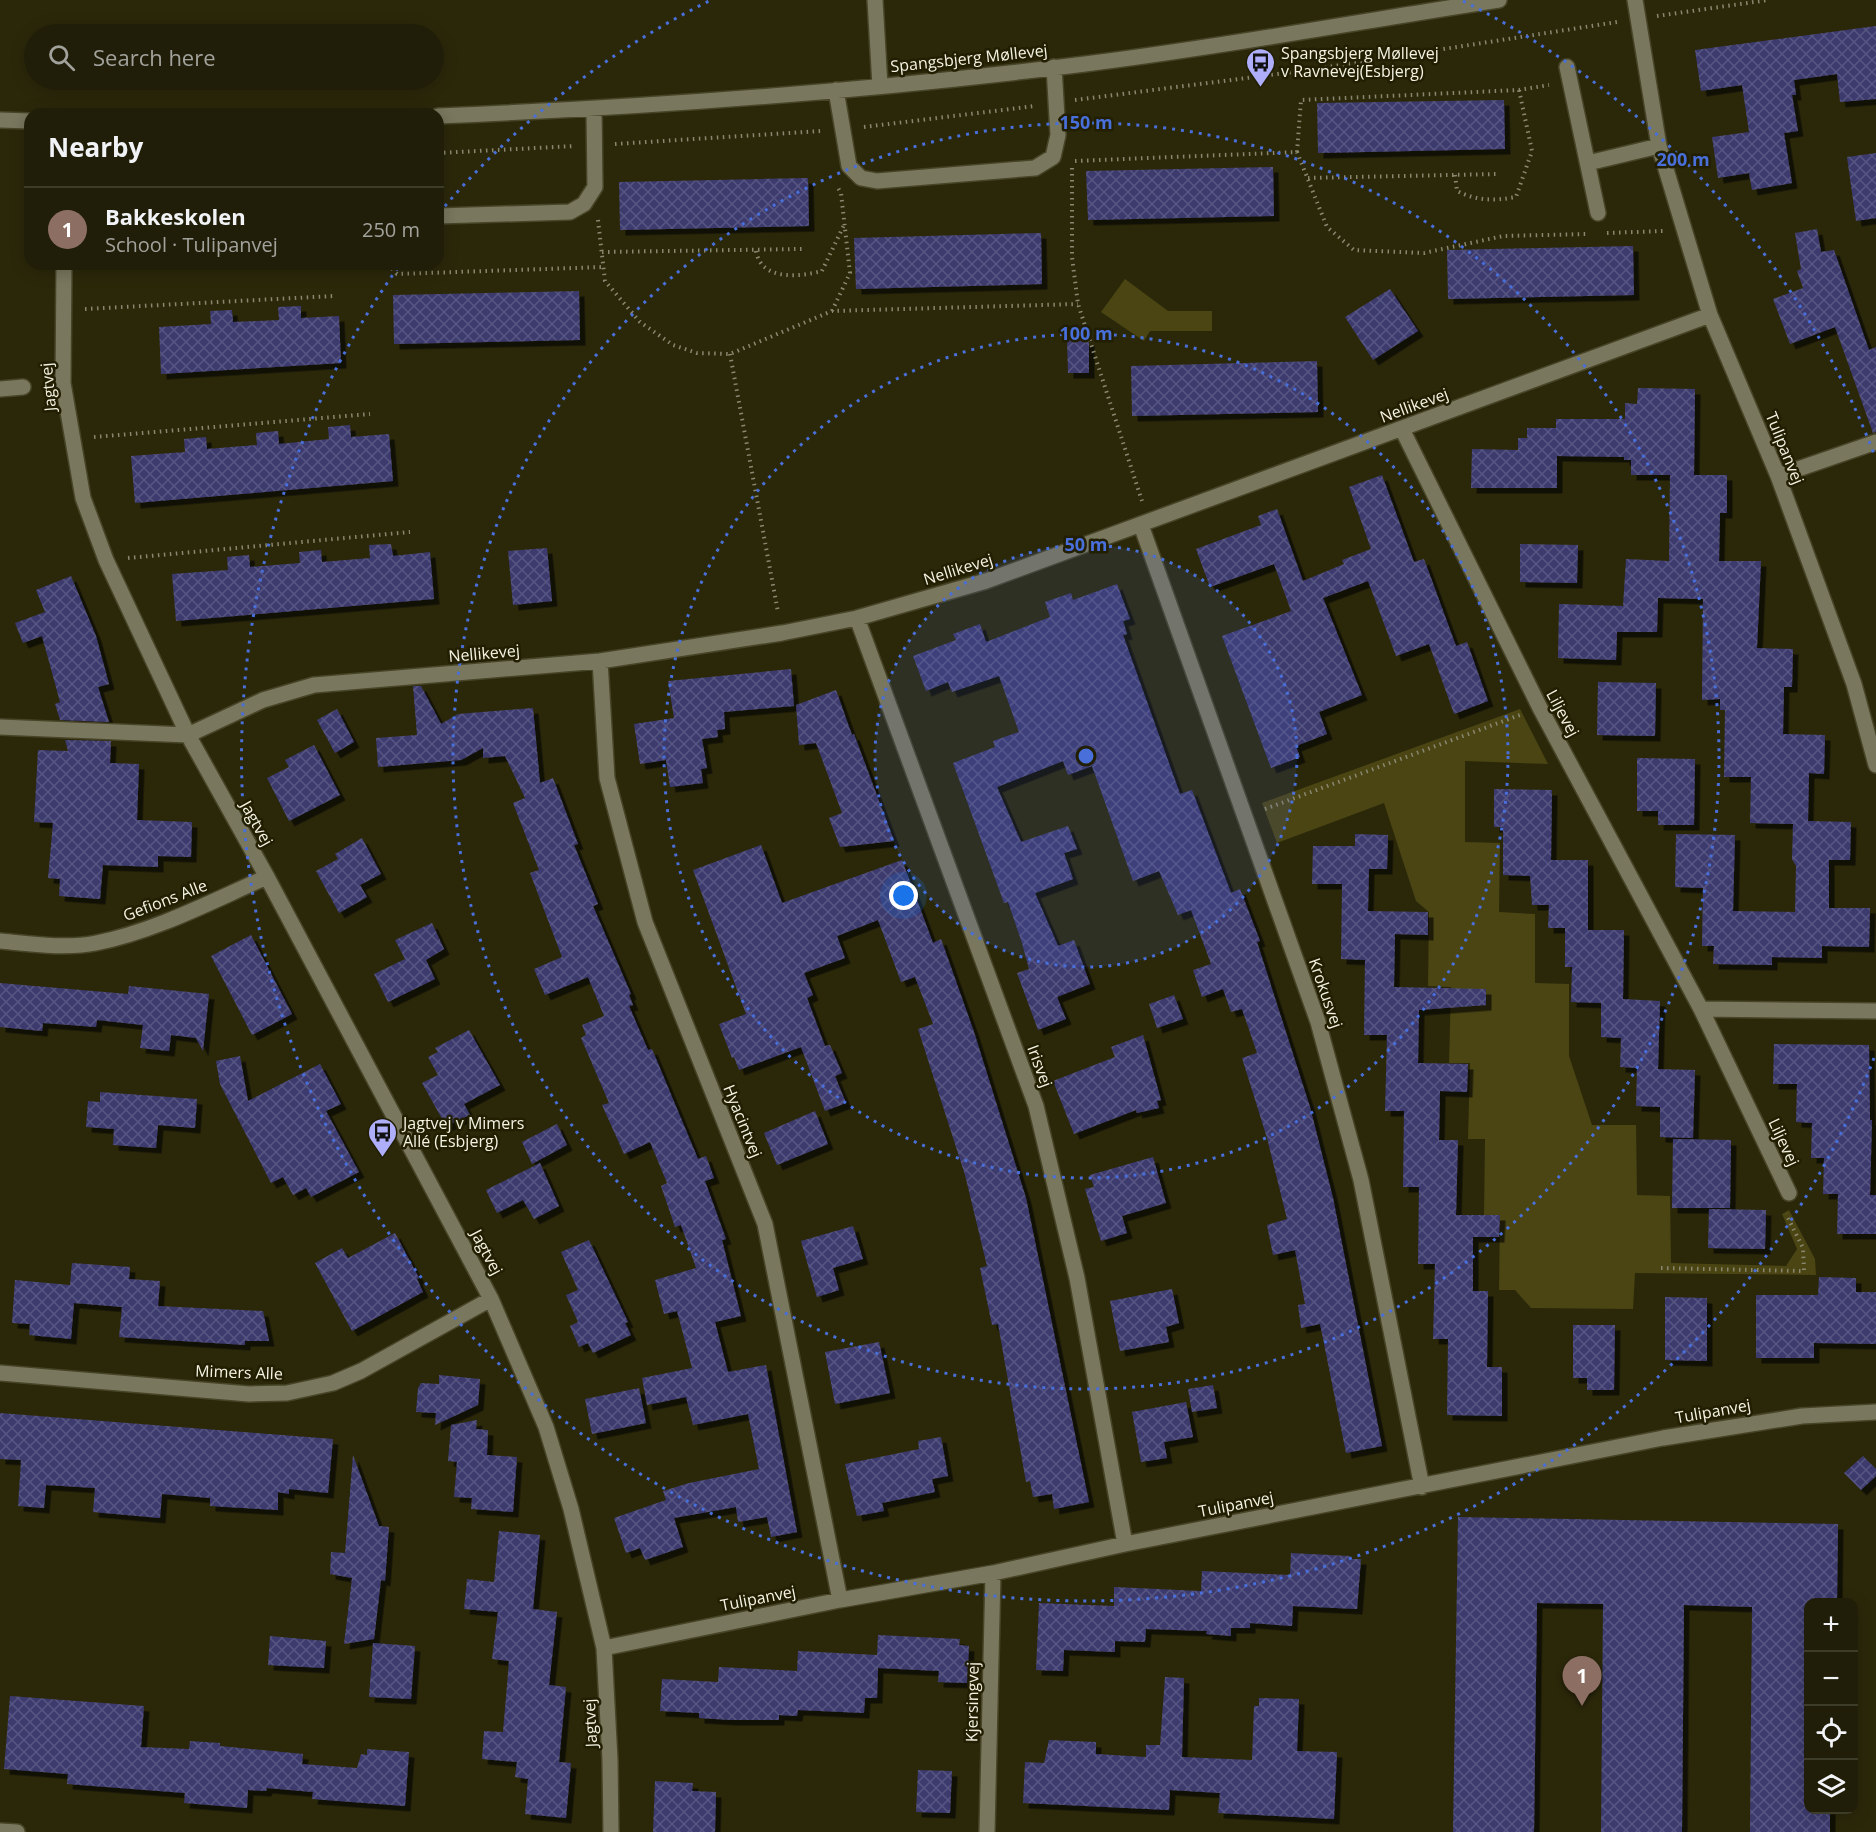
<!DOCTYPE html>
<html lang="en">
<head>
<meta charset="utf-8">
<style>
  :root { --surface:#201e08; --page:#282712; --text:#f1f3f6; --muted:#a2a29c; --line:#3d3c29; --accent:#aeaefb }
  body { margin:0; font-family:"Open Sans",sans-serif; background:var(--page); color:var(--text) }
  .controls { position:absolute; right:18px; bottom:18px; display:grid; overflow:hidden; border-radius:12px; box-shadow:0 3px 15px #0003 }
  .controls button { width:54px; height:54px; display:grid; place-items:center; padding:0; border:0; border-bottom:2px solid var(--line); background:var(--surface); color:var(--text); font:30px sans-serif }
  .you { position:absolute; left:904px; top:896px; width:21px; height:21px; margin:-15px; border:4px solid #fff; border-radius:50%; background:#1a73e8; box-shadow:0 0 0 9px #1a73e833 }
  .badge { display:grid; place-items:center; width:39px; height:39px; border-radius:50%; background:var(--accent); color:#fff; font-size:20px; font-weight:700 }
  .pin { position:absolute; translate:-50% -50px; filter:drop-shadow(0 2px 3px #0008) }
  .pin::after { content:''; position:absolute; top:32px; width:21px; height:18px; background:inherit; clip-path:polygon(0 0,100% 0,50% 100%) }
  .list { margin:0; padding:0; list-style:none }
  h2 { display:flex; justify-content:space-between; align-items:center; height:78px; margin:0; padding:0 24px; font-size:26px }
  h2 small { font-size:20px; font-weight:400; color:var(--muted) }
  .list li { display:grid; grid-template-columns:39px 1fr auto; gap:18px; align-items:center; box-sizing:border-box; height:84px; padding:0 24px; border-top:2px solid var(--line) }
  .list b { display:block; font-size:22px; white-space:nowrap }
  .list p { margin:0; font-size:20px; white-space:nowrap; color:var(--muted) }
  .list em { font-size:20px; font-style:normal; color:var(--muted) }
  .icon { flex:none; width:33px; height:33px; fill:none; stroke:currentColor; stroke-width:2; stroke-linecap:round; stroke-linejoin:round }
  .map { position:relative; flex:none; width:1876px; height:1832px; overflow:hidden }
  .search { position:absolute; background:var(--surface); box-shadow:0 3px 15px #0003; left:24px; top:24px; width:420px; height:66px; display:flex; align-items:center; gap:15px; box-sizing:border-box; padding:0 21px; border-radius:33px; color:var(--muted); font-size:22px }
  .panel { position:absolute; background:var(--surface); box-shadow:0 3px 15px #0003; left:24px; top:108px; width:420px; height:162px; border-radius:18px }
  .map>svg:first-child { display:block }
  .green { fill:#4a4513 }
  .building { fill:url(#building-cross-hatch); filter:url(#shadow) }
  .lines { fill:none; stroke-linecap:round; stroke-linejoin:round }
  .minor-casing { stroke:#474428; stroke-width:18 }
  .path { stroke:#8a8770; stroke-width:4; stroke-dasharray:1.5 4.5; stroke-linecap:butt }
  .minor { stroke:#79775d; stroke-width:15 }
  .ring { fill:none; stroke:#486fda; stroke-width:3; stroke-dasharray:3 6 }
  .labels { text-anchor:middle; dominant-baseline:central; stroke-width:5; stroke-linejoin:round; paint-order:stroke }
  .poi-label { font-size:16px; fill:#f4f3e2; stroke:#211e02; text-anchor:start }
  .street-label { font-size:16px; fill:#f4f3e2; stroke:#211e02 }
  .centre { fill:#486fda; stroke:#211e02; stroke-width:3 }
  .ring-label { font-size:18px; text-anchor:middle; font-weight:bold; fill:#486fda; stroke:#211e02; stroke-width:5; stroke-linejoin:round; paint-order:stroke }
</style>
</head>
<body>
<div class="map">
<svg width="1876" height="1832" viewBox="0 0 1876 1832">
  <defs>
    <pattern id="building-cross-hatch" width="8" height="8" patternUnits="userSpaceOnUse" patternTransform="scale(1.5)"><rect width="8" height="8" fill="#3c3a6e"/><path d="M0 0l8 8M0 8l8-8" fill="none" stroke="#595782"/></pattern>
    <filter id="shadow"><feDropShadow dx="5.5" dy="5.5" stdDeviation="0" flood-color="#0009"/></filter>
  </defs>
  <rect width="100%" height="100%" fill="#2b280a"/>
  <!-- green -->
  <path class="green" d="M1125 279 1168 311H1212V331H1150L1144 341 1101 312Z
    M1520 709 1548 764 1465 761V842L1500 843 1499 912 1535 914V983L1569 984V1056L1592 1125H1636L1637 1195 1670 1196 1671 1263 1786 1266 1797 1249 1782 1214 1789 1210 1815 1259 1816 1275 1635 1273 1633 1309 1531 1308 1515 1290H1499L1500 1215H1484L1485 1139H1468L1470 1063H1449L1451 987 1428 986 1429 912 1416 901 1384 803 1277 843 1262 803Z"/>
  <!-- building -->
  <path class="building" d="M1876 26V99L1840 102 1837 74 1794 80 1796 95H1792L1798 131 1784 133 1792 183 1752 190 1749 173 1718 178 1712 137 1749 132 1742 85 1701 91 1695 50Z
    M1504 100 1505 149 1318 153 1317 103Z
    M1876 153V218L1856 221 1847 157Z
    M1273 167 1274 216 1088 220 1086 171Z
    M808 178 809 226 620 230 619 182Z
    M1817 229 1821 252 1834 250 1869 350 1876 347V432L1873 433 1835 327 1790 344 1773 299 1803 288 1797 271 1801 269 1795 233Z
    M1041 233 1042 284 856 289 854 238Z
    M1633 246 1634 295 1448 299 1447 250Z
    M1390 289 1418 331 1373 360 1345 317Z
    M579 291 580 340 394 344 393 295Z
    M301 306V318L339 316 341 363 161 374 159 327 211 324 210 311 232 310 233 322 279 320 278 307Z
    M1067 340H1089V373H1068Z
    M1317 361 1318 412 1132 416 1131 366Z
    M1638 388 1695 389 1694 475H1727V513H1720L1719 561H1761L1757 648 1793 649 1792 687H1784L1783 734 1825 735 1824 774 1809 773 1808 821 1851 822 1850 860H1829V908H1870L1869 947 1822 946V958L1772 957V965L1713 964 1714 946H1702L1703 888 1675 887 1676 834 1735 835 1733 911 1795 912 1796 866 1792 859 1793 824 1750 823 1751 777H1724L1725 710H1720V699L1702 700 1703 599 1658 598 1657 632H1617L1616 660 1558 658 1559 604 1623 606 1626 559 1669 561 1670 475H1631V460H1624V457L1557 456V488H1471L1472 449 1518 450V438H1527V428H1556V419H1625V403L1637 404Z
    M350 425 351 437 389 434 393 481 135 503 131 456 185 452 184 439 206 437 207 449 257 445 256 433 278 431 279 444 329 439 328 427Z
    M1382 475 1414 562 1424 559 1456 646 1467 642 1488 701 1454 714 1429 644 1396 656 1368 581 1323 598 1362 695 1319 712 1327 734 1296 746 1300 757 1271 768 1222 636 1291 611 1274 564 1210 587 1196 549 1261 525 1258 516 1277 509 1303 581 1344 564 1342 560 1371 549 1349 487Z
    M391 544 393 556 430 552 434 599 176 621 172 574 228 570 227 557 249 555 250 567 300 563 299 552 321 550 322 562 370 558 369 545Z
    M1520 544 1578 545 1577 583 1520 582Z
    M547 548 552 601 513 605 508 551Z
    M71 576 96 636 109 684 98 687 109 722 60 720 55 704 60 702 42 636 23 643 15 623 45 612 36 590Z
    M1117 584 1130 619 1123 621 1127 634 1123 635 1180 794 1192 790 1231 893 1240 889 1260 941 1257 942 1310 1107 1333 1198 1382 1446 1346 1453 1320 1324 1301 1328 1298 1305 1305 1304 1295 1250 1273 1255 1267 1225 1287 1219 1267 1138 1242 1058 1257 1053 1242 1009 1231 1012 1223 989 1202 997 1193 970 1211 964 1191 910 1178 915 1159 871 1133 881 1092 766 1068 775 1063 761 997 787 1021 842 1068 826 1077 849 1064 853 1073 879 1035 893 1058 946 1074 940 1090 984 1057 997 1066 1019 1038 1030 1017 973 1029 969 1022 943 1008 902 1004 903 953 763 995 747 993 741 1019 732 999 676 952 692 948 682 926 691 913 656 956 640 953 634 980 624 986 642 1050 617 1045 602 1071 593 1073 600Z
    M791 669 794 706 724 712 725 729 717 730 718 737 702 739 707 768 701 769 703 783 670 787 666 760 640 764 634 724 674 718 668 681Z
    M1598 682 1656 683 1655 736 1597 735Z
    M413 686H421L441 724 458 714 533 708 540 783 553 778 578 844 574 845 598 904 593 906 631 994 629 995 633 1005 629 1006 648 1050 652 1049 698 1159 706 1156 714 1178 705 1181 726 1239 722 1240 741 1316 715 1322 728 1372 766 1365 797 1532 771 1537 767 1517 738 1522 736 1507 674 1518 683 1547 645 1560 640 1548 626 1553 614 1518 666 1500 663 1491 689 1483 759 1469 748 1414 693 1425 686 1397 647 1405 642 1378 692 1368 677 1311 664 1314 655 1280 696 1268 681 1225 675 1227 661 1186 667 1183 650 1142 624 1154 602 1105 609 1103 581 1038 586 1035 582 1025 604 1016 588 977 545 995 534 969 562 957 530 873 539 870 513 803 525 798 505 756 483 758V748L461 760 378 767 376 738 417 735Z
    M836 690 852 735 854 734 894 841 840 847 829 818 842 813 816 743 799 745 796 705Z
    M337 709 354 742 335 753 317 720Z
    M65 740 111 741 110 763 139 764 137 820 192 822 191 857 158 856V867L103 865 100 899 59 896 60 879 48 878 53 823 34 822 38 750 68 751Z
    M314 745 340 795 289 821 267 778 289 767 285 760Z
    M1637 758 1695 759 1694 825H1658V811H1637Z
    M1494 789 1552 790 1551 860H1588V930H1624L1623 999 1660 1001 1658 1069 1695 1070 1693 1138 1660 1137V1107L1636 1106 1637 1068 1620 1067 1621 1038 1601 1037V1003L1571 1002 1572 967H1565V928H1548L1549 905H1532L1530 876 1503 875V827H1494Z
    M1355 834 1388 835 1387 869H1369L1368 911 1428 912V935L1395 934 1394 987 1486 989V1005L1419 1010 1418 1063 1468 1064 1467 1092 1440 1091 1439 1140H1458L1456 1215H1500L1499 1237H1473V1291H1488L1487 1367H1502V1416L1447 1415 1448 1339H1433L1435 1264H1418L1419 1187H1403L1404 1111H1385L1387 1035H1364L1365 960 1341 959 1342 884H1312L1313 846H1355Z
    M362 838 381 874 360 885 367 897 339 913 316 871 338 859 335 854Z
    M761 845 782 903 902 860 933 943 941 939 974 1032 1026 1198 1089 1502 1054 1509 1052 1494 1033 1497 1030 1481 1026 1482 998 1324 992 1325 980 1268 987 1266 965 1175 918 1029 933 1024 915 977 901 982 878 920 837 936 845 958 804 973 813 995 807 998 825 1046 830 1045 842 1073 835 1076 846 1103 825 1111 801 1047 739 1070 734 1057 732 1058 719 1024 746 1014 693 870Z
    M432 923 444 949 426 960 435 979 388 1002 374 974 405 959 395 940Z
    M251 935 292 1014 252 1035 211 956Z
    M0 983 128 994 129 986 209 994 203 1051 196 1038 171 1035 169 1051 140 1048 143 1025 97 1020 96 1027 43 1023 42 1031 0 1027Z
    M1174 995 1183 1019 1157 1028 1149 1004Z
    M469 1030 500 1085 464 1104 470 1115 446 1126 422 1083 438 1075 428 1057 438 1052 435 1048Z
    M1143 1035 1161 1100 1157 1101 1159 1108 1137 1113 1136 1110 1074 1134 1053 1081 1115 1057 1111 1047Z
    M1774 1044 1869 1045 1870 1120H1872L1870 1195H1876V1234H1837L1838 1194H1823L1824 1158H1811L1812 1123 1796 1122 1797 1084H1773Z
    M240 1056 248 1101 320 1064 341 1104 326 1111 359 1172 311 1197 306 1188 293 1195 283 1177 271 1183 220 1084 216 1061Z
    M100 1092 197 1099 195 1128 158 1125 156 1148 113 1145 114 1129 86 1127 88 1101 100 1102Z
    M815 1111 828 1144 777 1165 764 1133Z
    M557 1124 567 1145 532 1164 522 1142Z
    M1673 1139 1731 1140 1730 1208H1672Z
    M1153 1157 1166 1203 1122 1216 1127 1233 1101 1241 1085 1189 1094 1187 1090 1175Z
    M540 1163 559 1206 534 1219 523 1200 497 1213 486 1190Z
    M1709 1209 1766 1210 1765 1249 1708 1248Z
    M853 1226 863 1259 833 1268 839 1290 817 1297 801 1241Z
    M395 1233 419 1278 417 1279 423 1292 352 1331 315 1263 342 1248 348 1258Z
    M589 1240 628 1322 625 1323 631 1335 593 1353 588 1343 579 1347 570 1326 578 1322 566 1295 578 1290 561 1252Z
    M72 1263 130 1267 129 1279 160 1281 158 1306 263 1311 269 1341H245V1345L119 1337 122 1307 74 1303 71 1339 29 1335 30 1324 12 1323 15 1280 70 1285Z
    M1819 1277 1856 1278V1292H1876V1344L1814 1343V1358H1756V1295H1818Z
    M1172 1289 1179 1323 1166 1327 1169 1342 1120 1351 1110 1301Z
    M1665 1297 1707 1298V1361L1665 1360Z
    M1573 1325H1615L1614 1390H1587V1378H1573Z
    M879 1342 890 1393 835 1404 825 1352Z
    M439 1375 480 1379 478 1405 435 1425 436 1413 416 1412 418 1388 421 1383 439 1384Z
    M1213 1385 1217 1408 1192 1412 1188 1389Z
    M639 1388 646 1423 592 1434 585 1399Z
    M1186 1402 1193 1437 1164 1442 1167 1458 1141 1462 1132 1412Z
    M0 1413 333 1439 328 1493 289 1489V1494L278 1492V1510L210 1506V1498L162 1494 160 1518 93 1512 95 1488 46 1485 44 1508 18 1506 21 1460 0 1459Z
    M477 1420 476 1429 488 1430 487 1455 517 1457 513 1512 471 1509 472 1498 454 1497 457 1462 448 1461 451 1425Z
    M941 1437 948 1476 932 1479 935 1492 882 1503 884 1511 857 1516 845 1464 919 1449 918 1441Z
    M353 1455 379 1526 389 1527 385 1581 381 1580 374 1639 344 1644 352 1578 330 1574 331 1552 345 1553Z
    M1863 1456 1876 1469V1476L1861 1490 1844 1473Z
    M1458 1517 1838 1524 1837 1602H1809V1809H1830V1832H1750L1752 1607 1684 1605 1682 1832H1601L1603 1604 1537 1603 1534 1832H1453Z
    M499 1531 540 1535 533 1609 557 1612 549 1685 566 1687 559 1762 571 1763 566 1818 525 1814 528 1779 515 1777 517 1762 482 1759 484 1731 503 1732 509 1661 492 1659 498 1612 464 1609 467 1579 494 1582Z
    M1291 1553 1350 1556 1349 1559H1361L1357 1609 1293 1606 1292 1626 1250 1623V1628H1231V1636L1206 1634 1207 1631 1146 1629 1145 1642 1115 1641V1652L1064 1650 1063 1671 1036 1670 1039 1603 1114 1606V1587L1201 1591 1202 1571 1290 1575Z
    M878 1635 960 1639 959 1645 969 1646 967 1683 938 1682 939 1671 878 1668 877 1698H865L864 1713 798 1710 797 1716 779 1715V1720H731L699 1718V1713L660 1711 662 1679 718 1682 719 1667 797 1671 798 1651 877 1655Z
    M270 1636 326 1641 324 1668 268 1665Z
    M373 1643 415 1646 411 1699 369 1697Z
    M1165 1677 1184 1678 1182 1757 1252 1760 1254 1706H1259V1698L1299 1699 1297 1751 1337 1752 1334 1819 1218 1813 1220 1793 1170 1790 1169 1810 1023 1803 1025 1762 1044 1763 1049 1740 1096 1742V1754L1146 1757V1745H1160Z
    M10 1696 144 1706 141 1747 189 1749 190 1741 220 1743V1746L303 1754 302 1764 357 1768 361 1754 367 1755V1749L409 1752 405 1806 312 1799 313 1792 267 1788 266 1791 248 1790 247 1808 184 1803 185 1793 67 1784 68 1774 4 1769Z
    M918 1770 952 1771 950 1813 916 1812Z
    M655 1781 693 1783 692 1791 716 1792 715 1832H653Z"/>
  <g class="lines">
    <defs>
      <path id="minor" d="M875 0 880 86
        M1635 0 1659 146 1710 315 1778 476 1854 684 1876 765
        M1567 67 1598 213
        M836 90 849 166 861 178 877 181 1035 168 1053 157 1058 135 1054 67
        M438 116C654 107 871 91 1085 64 1224 47 1361 21 1499 0
        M0 120 30 121
        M1588 163 1659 146
        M438 216 570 212 584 204 595 187 594 109
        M64 264 63 383 83 498 106 560 188 735 267 877 491 1299 546 1427 571 1509 604 1648 610 1760 611 1832
        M0 389 23 387
        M1402 429 1540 708 1701 1009 1789 1193
        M1778 476 1876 442
        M1141 525 1318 1022 1361 1180 1422 1487
        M857 618 1036 1106 1077 1278 1125 1544
        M600 661 607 778 645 922 765 1224 840 1600
        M0 727 188 735 263 700 314 685 600 661 782 633 857 618 986 581 1710 315
        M0 941C31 944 66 949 96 943 156 931 212 901 267 877
        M1701 1009 1876 1011
        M0 1373 249 1394 287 1393 333 1383 361 1371 491 1299
        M604 1648 840 1600 993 1573 1125 1544 1663 1438 1802 1416 1876 1412
        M0 1831 17 1832
        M987 1832 993 1573"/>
    </defs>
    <!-- minor casing -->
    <use href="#minor" class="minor-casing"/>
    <!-- path -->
    <path class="path" d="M1657 16 1768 0
      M1075 100 1309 70 1617 22
      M864 127 1035 106
      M615 144 821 131
      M1297 152 1301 100 1519 90 1549 85
      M438 153 575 146
      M1075 161 1297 152 1327 227 1354 250 1424 253 1503 236 1588 234
      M1072 168V257L1078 304 1142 501
      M1455 175 1457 191C1477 201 1494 201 1516 197L1532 151 1519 90
      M1308 178 1496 174
      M598 220 605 281 640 322 673 345 697 353 730 354 832 311 1078 304
      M1607 233 1663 231
      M756 251C761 281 800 277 822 271L844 225
      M602 252 802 249
      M388 264 397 274 604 267
      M85 309 334 296
      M832 311 850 273 841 193 838 188
      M730 354 778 612
      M94 437 370 414
      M128 558 410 532
      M1265 809 1520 715
      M1661 1268 1804 1271 1803 1248 1786 1214"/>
    <!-- minor -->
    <use href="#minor" class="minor"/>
  </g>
  <!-- distance rings -->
  <circle cx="1086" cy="756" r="211" fill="#486fda" fill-opacity=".12"/>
  <g class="ring">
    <circle cx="1086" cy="756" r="211"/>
    <circle cx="1086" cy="756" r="422"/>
    <circle cx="1086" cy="756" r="633"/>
    <path d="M1874 1058A844 844 0 1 1 399 266M439 213A844 844 0 0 1 709 1M1463 1A844 844 0 0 1 1874 454"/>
  </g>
  <!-- icons -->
  <defs>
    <symbol id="bus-pin" viewBox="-11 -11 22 30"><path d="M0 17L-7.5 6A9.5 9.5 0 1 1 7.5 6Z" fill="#aeaefb" stroke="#211e02"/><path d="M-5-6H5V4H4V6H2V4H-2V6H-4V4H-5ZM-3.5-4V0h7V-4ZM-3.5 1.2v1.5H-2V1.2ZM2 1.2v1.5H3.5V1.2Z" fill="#111"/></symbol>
  </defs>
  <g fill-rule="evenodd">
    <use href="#bus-pin" x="1244" y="46" width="33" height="45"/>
    <use href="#bus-pin" x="366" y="1116" width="33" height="45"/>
  </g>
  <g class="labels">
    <!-- poi labels -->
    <g class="poi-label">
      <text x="1281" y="53">Spangsbjerg Møllevej<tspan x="1281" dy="18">v Ravnevej(Esbjerg)</tspan></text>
      <text x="403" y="1123">Jagtvej v Mimers<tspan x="403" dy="18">Allé (Esbjerg)</tspan></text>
    </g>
    <!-- street labels -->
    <g class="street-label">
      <text transform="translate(969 58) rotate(-6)">Spangsbjerg Møllevej</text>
      <text transform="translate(48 387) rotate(-95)">Jagtvej</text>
      <text transform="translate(1414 405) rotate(-20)">Nellikevej</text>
      <text transform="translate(1785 448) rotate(68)">Tulipanvej</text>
      <text transform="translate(958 569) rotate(-17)">Nellikevej</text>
      <text transform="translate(484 653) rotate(-5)">Nellikevej</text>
      <text transform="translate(1563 713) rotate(62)">Liljevej</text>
      <text transform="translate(257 823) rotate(61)">Jagtvej</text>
      <text transform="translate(165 900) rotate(-21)">Gefions Alle</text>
      <text transform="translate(1326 993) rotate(71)">Krokusvej</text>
      <text transform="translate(1040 1066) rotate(70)">Irisvej</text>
      <text transform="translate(743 1121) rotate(68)">Hyacintvej</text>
      <text transform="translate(1784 1142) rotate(65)">Liljevej</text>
      <text transform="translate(487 1252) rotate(62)">Jagtvej</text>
      <text transform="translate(239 1372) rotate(2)">Mimers Alle</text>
      <text transform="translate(1713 1411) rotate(-10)">Tulipanvej</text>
      <text transform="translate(1236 1504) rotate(-11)">Tulipanvej</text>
      <text transform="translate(758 1598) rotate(-11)">Tulipanvej</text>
      <text transform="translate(972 1702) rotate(-89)">Kjersingvej</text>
      <text transform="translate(590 1723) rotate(-93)">Jagtvej</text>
    </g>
  </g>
  <circle cx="1086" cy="756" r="9" class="centre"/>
  <g class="ring-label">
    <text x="1086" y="129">150 m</text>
    <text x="1683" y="166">200 m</text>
    <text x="1086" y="340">100 m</text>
    <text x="1086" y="551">50 m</text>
  </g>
</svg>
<div class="controls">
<button>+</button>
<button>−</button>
<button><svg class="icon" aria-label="locate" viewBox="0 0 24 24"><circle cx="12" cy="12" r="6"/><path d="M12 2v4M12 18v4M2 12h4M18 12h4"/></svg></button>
<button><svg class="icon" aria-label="layers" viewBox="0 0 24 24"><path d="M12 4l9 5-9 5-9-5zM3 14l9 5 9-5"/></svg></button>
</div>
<div class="you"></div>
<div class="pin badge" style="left:1582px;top:1706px;background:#8d6e63">1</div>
<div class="search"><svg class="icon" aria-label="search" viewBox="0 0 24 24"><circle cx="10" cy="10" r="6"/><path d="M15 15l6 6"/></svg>Search here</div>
<section class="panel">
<h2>Nearby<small></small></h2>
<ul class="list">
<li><span class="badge" style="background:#8d6e63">1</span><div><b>Bakkeskolen</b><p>School · Tulipanvej</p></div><em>250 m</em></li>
</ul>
</section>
</div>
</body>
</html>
